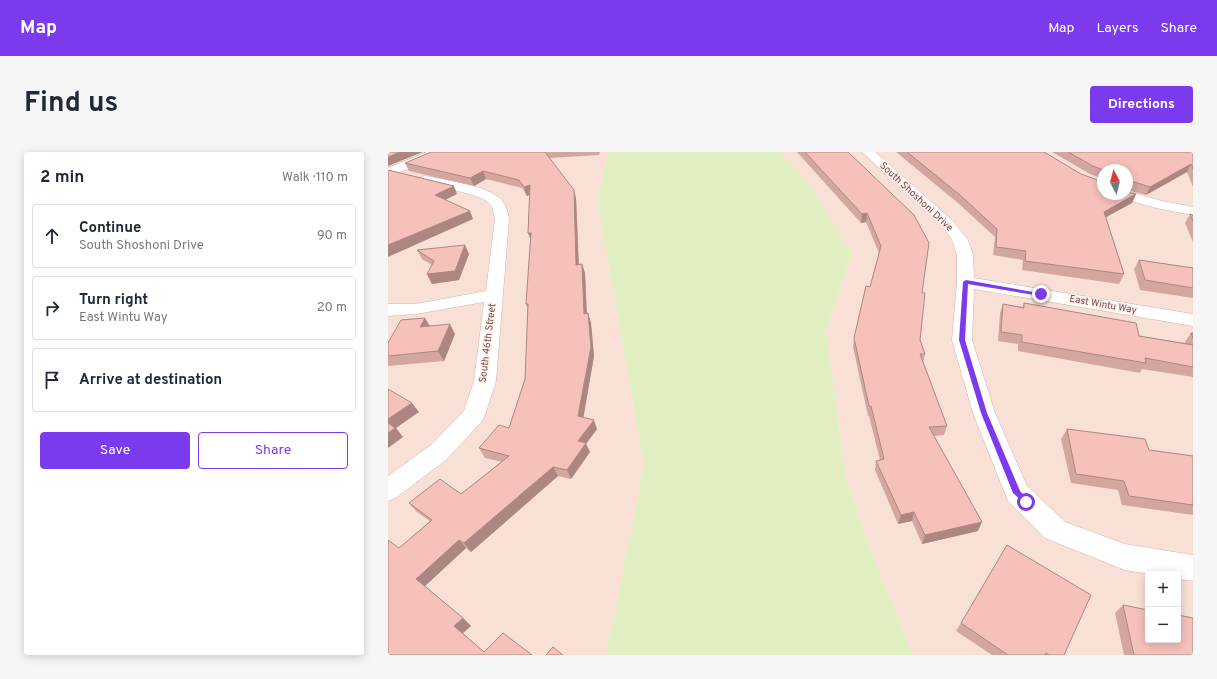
<!DOCTYPE html>
<html lang="en">
<head>
<meta charset="utf-8">
<style>
  :root { --surface:#fff; --page:#f6f6f7; --text:#1f2937; --muted:#747a83; --line:#e0e1e3; --accent:#7c3aed }
  body { margin:0; font-family:Overpass,sans-serif; background:var(--page); color:var(--text) }
  .controls { position:absolute; right:12px; bottom:12px; display:grid; overflow:hidden; border-radius:4px; box-shadow:0 2px 10px #0003 }
  .controls button { width:36px; height:36px; display:grid; place-items:center; padding:0; border:0; border-bottom:1px solid var(--line); background:var(--surface); color:var(--text); font:20px sans-serif }
  .compass { position:absolute; left:709px; top:12px; width:36px; height:36px; border-radius:50%; background:var(--surface); box-shadow:0 2px 10px #0003; rotate:353deg }
  .stop { position:absolute; width:12px; height:12px; margin:-9px; border:3px solid #7c3aed; border-radius:50%; background:#fff }
  .stop.end { background:#7c3aed; border-color:#fff; box-shadow:0 1px 4px #0008 }
  .list { margin:0; padding:0; list-style:none }
  h2 { display:flex; justify-content:space-between; align-items:center; height:52px; margin:0; padding:0 16px; font-size:17px }
  h2 small { font-size:13px; font-weight:400; color:var(--muted) }
  .list li { display:grid; grid-template-columns:26px 1fr auto; gap:12px; align-items:center; box-sizing:border-box; height:64px; margin:0 8px 8px; padding:0 8px; border:1px solid var(--line); border-radius:4px }
  .list b { display:block; font-size:15px; white-space:nowrap }
  .list p { margin:0; font-size:13px; white-space:nowrap; color:var(--muted) }
  .list em { font-size:13px; font-style:normal; color:var(--muted) }
  .actions { display:flex; gap:8px; padding:12px 16px }
  .actions a { flex:1; padding:9px 0; border:1px solid var(--accent); border-radius:4px; text-align:center; font-size:14px; color:var(--accent) }
  .actions .main { background:var(--accent); color:#fff }
  .icon { flex:none; width:22px; height:22px; fill:none; stroke:currentColor; stroke-width:2; stroke-linecap:round; stroke-linejoin:round }
  .map { position:relative; flex:none; width:805px; height:503px; overflow:hidden; border-radius:4px }
  header { display:flex; align-items:center; gap:24px; box-sizing:border-box; height:56px; padding:0 20px; background:var(--accent); color:#fff }
  header strong { font-size:19px }
  nav { display:flex; gap:22px; margin-inline-start:auto; font-size:14px }
  .intro { display:flex; align-items:center; justify-content:space-between; box-sizing:border-box; height:96px; padding:0 24px }
  h1 { margin:0; font-size:28px }
  .button { padding:10px 18px; border-radius:4px; background:var(--accent); color:#fff; font-size:14px; font-weight:700 }
  main { display:flex; gap:24px; padding:0 24px }
  aside { flex:1; background:var(--surface); border-radius:4px; box-shadow:0 2px 10px #0003 }
  .map>svg:first-child { display:block }
  .residential { fill:#f9e0d6; fill-rule:evenodd }
  .green { fill:#e0eec2 }
  .lines { fill:none; stroke-linecap:round; stroke-linejoin:round }
  .minor-casing { stroke:#d4b3ad; stroke-width:1 }
  .minor { fill:#fff; fill-rule:evenodd }
  .wall { fill:#d4a6a0 }
  .shaded-wall { fill:#ac8782 }
  .building { fill:#f6c1ba; stroke:#ac8782 }
  .route { fill:#7c3aed }
  .labels { text-anchor:middle; dominant-baseline:central; stroke-width:3; stroke-linejoin:round; paint-order:stroke }
  .street-label { font-size:10px; fill:#7a4b47; stroke:#fff3ee }
</style>
</head>
<body>
<header>
<strong>Map</strong>
<nav><a>Map</a><a>Layers</a><a>Share</a></nav>
</header>
<div class="intro"><h1>Find us</h1><a class="button">Directions</a></div>
<main>
<aside>
<h2>2 min<small>Walk · 110 m</small></h2>
<ul class="list">
<li><svg class="icon" aria-label="ahead" viewBox="0 0 24 24"><path d="M12 20V5M6 11l6-6 6 6"/></svg><div><b>Continue</b><p>South Shoshoni Drive</p></div><em>90 m</em></li>
<li><svg class="icon" aria-label="right" viewBox="0 0 24 24"><path d="M7 20v-9h11M14 6l5 5-5 5"/></svg><div><b>Turn right</b><p>East Wintu Way</p></div><em>20 m</em></li>
<li><svg class="icon" aria-label="arrive" viewBox="0 0 24 24"><path d="M6 21V4h12l-3 4 3 4H6"/></svg><div><b>Arrive at destination</b></div></li>
</ul>
<div class="actions"><a class="main">Save</a><a>Share</a></div>
</aside>
<div class="map">
<svg width="805" height="503" viewBox="0 0 805 503">
  <rect width="100%" height="100%" fill="#feeee6"/>
  <!-- residential -->
  <path class="residential" d="M0 0H220L209 48 256 314 218 503H0Z
    M392 0H805V503H525L481 392 458 326 438 178 464 101 421 33ZM715 18H739V42H715ZM760 422H790V488H760Z"/>
  <!-- green -->
  <path class="green" d="M220 0H392L421 32 464 101 438 178 458 326 481 392 525 503H218L256 314 209 48Z"/>
  <g class="lines">
    <defs>
      <path id="minor" d="M39 0H56L54 3 0 25V16Z
        M474 0H487L565 69 580 88 585 103 586 126 805 162V174L586 137 584 188 607 261 639 334 677 370 737 392 805 403V429L790 427V422H762L737 418 657 386 620 349 585 261 564 188 569 130V103L564 88 555 75Z
        M37 24C57 28 95 33 110 45 117 50 120 59 121 67L108 229 97 263 94 269 59 307 9 345 0 349V324L43 293 76 259 86 229 96 150 28 162 0 164V152H28L98 139 107 67C106 62 105 56 102 52 92 41 48 35 32 31L30 28 32 25Z
        M739 39 770 48 805 55V63L768 56 730 45 728 42H739Z"/>
    </defs>
    <!-- minor casing -->
    <use href="#minor" class="minor-casing"/>
    <!-- minor -->
    <use href="#minor" class="minor"/>
  </g>
  <!-- wall -->
  <path class="wall" d="M43 0H212L211 3 162 6 188 46 191 112H194L197 121 199 162 200 161 203 171 206 204 195 265 209 277 198 292 202 300 183 327 170 324 83 400 78 396 37 434 75 466 83 474 75 481 96 500 144 503H0L11 396 42 369 29 360 21 351 73 342 114 310 97 306 91 296 121 276 137 227 143 87 140 81 142 42 139 44 134 36 98 27 86 34 21 19 17 11Z
    M409 0H460L534 141 532 188 537 202 535 211 559 274 556 283 546 284 590 379 534 392 524 369 510 372 487 318 488 309 492 308 481 264H480L465 195 466 186 482 135 491 101 478 70 473 71Z
    M508 0H656L715 42H748L744 51 718 65 736 122 731 132 634 118 635 108 605 103 607 85 570 51Z
    M664 0H805V35L799 20 758 43 739 38V18H715V27L702 22Z
    M802 62 805 63V90L797 71Z
    M29 98 81 102 71 128 44 132 39 122 44 113 34 107Z
    M751 108 805 116V146L752 138 746 117Z
    M636 151 751 184 797 191V190L803 181H805V225L754 217 752 221 630 199V192L610 189 612 161 615 152 635 155Z
    M42 174 67 182 56 209 0 214V191Z
    M679 277 761 298 805 304V363L734 353 730 338 683 331 673 287Z
    M735 453 805 503H736L727 461Z
    M573 471 676 503H604L568 479Z"/>
  <!-- shaded-wall -->
  <path class="shaded-wall" d="M12 0H35L0 14V5Z
    M803 12 799 20 758 43 762 35Z
    M95 19 98 27 86 34 82 26Z
    M142 33 145 41 139 44 136 35Z
    M66 34 69 42 51 51 47 43Z
    M186 38 188 46 191 122 188 113Z
    M748 42 744 51 713 68 716 60Z
    M82 59 85 67 0 105V93Z
    M479 61 478 70 473 71 474 62Z
    M140 81H143L144 90Z
    M77 93 81 102 71 128 44 132 39 122Z
    M194 112 197 121 199 171 196 162Z
    M138 152H140L142 161Z
    M200 161 203 171 206 204 194 274 190 264Z
    M37 166 43 176 32 175Z
    M62 172 67 182 56 209 50 199Z
    M24 251 31 260 8 276 15 285 0 296V267Z
    M206 268 209 277 198 292 202 300 183 327 179 318 190 289Z
    M165 315 170 324 83 400 76 391Z
    M526 360 524 369 510 372 513 363Z
    M594 370 590 379 534 392 537 383Z
    M71 388 78 396 36 435 28 427Z
    M75 466 83 474 75 481 66 474Z"/>
  <!-- building -->
  <path class="building" d="M0 0H12L0 5Z
    M43 0H157L186 38 188 113 194 112 196 162 200 161 203 195 190 264 206 268 190 289 198 291 179 318 165 315 76 391 71 388 28 427 75 466 66 474 96 500 115 481 144 503H0V388L11 396 44 368 21 351 52 327 73 342 121 304 91 296 111 273 121 276 137 227 140 152H138L143 81H140L142 33 136 35 131 28 95 19 82 26 17 11Z
    M417 0H460L526 63 541 91 534 141H537L532 188 537 202H532L559 274 541 275 594 370 537 383 526 360 513 363 488 309 496 307 483 254H481L466 186 478 134 482 135 493 94 479 61 474 62Z
    M519 0H656L693 22 715 30V42H739V40L748 42 716 60 736 122 637 109 638 99 608 95 609 77 572 43Z
    M680 0H805V17L803 12 762 35 743 29 741 32H739V18H715L705 14Z
    M0 18 66 34 47 43 82 59 0 93Z
    M802 62 805 63V69Z
    M77 93 67 119 39 122 46 109 29 98Z
    M751 108 805 116V136L757 128Z
    M636 151 748 171 751 184 805 193V215L757 206 758 211 634 190V183L613 180 615 152 636 156Z
    M37 166 32 175 62 172 50 199 0 204V191L13 168Z
    M803 181H805V186Z
    M0 237 24 251 0 267Z
    M0 271 7 276 0 281Z
    M679 277 757 287 761 298 805 304V353L741 344 736 329 688 322Z
    M619 393 703 443 676 503H661L658 501 657 503H620L573 471Z
    M735 453 760 458V488H790V463L805 466V503H746Z
    M165 495 175 503H158Z"/>
  <!-- route -->
  <path class="route" d="M578 128 656 142 653 144 580 132 577 188 599 261 632 339 642 350 638 353 625 341 593 261 571 188 575 130Z"/>
  <g class="labels">
    <!-- street labels -->
    <g class="street-label">
      <text transform="translate(528 45) rotate(43)">South Shoshoni Drive</text>
      <text transform="translate(715 153) rotate(10)">East Wintu Way</text>
      <text transform="translate(100 191) rotate(-83)">South 46th Street</text>
    </g>
  </g>
</svg>
<div class="controls">
<button>+</button>
<button>−</button>
</div>
<svg class="compass" viewBox="-18 -18 36 36"><path d="M0-13l5 13h-10z" fill="#e53935"/><path d="M0 13l5-13h-10z" fill="#747a83"/></svg>
<div class="stop" style="left:638px;top:350px"></div>
<div class="stop end" style="left:653px;top:142px"></div>
</div>
</main>
</body>
</html>
